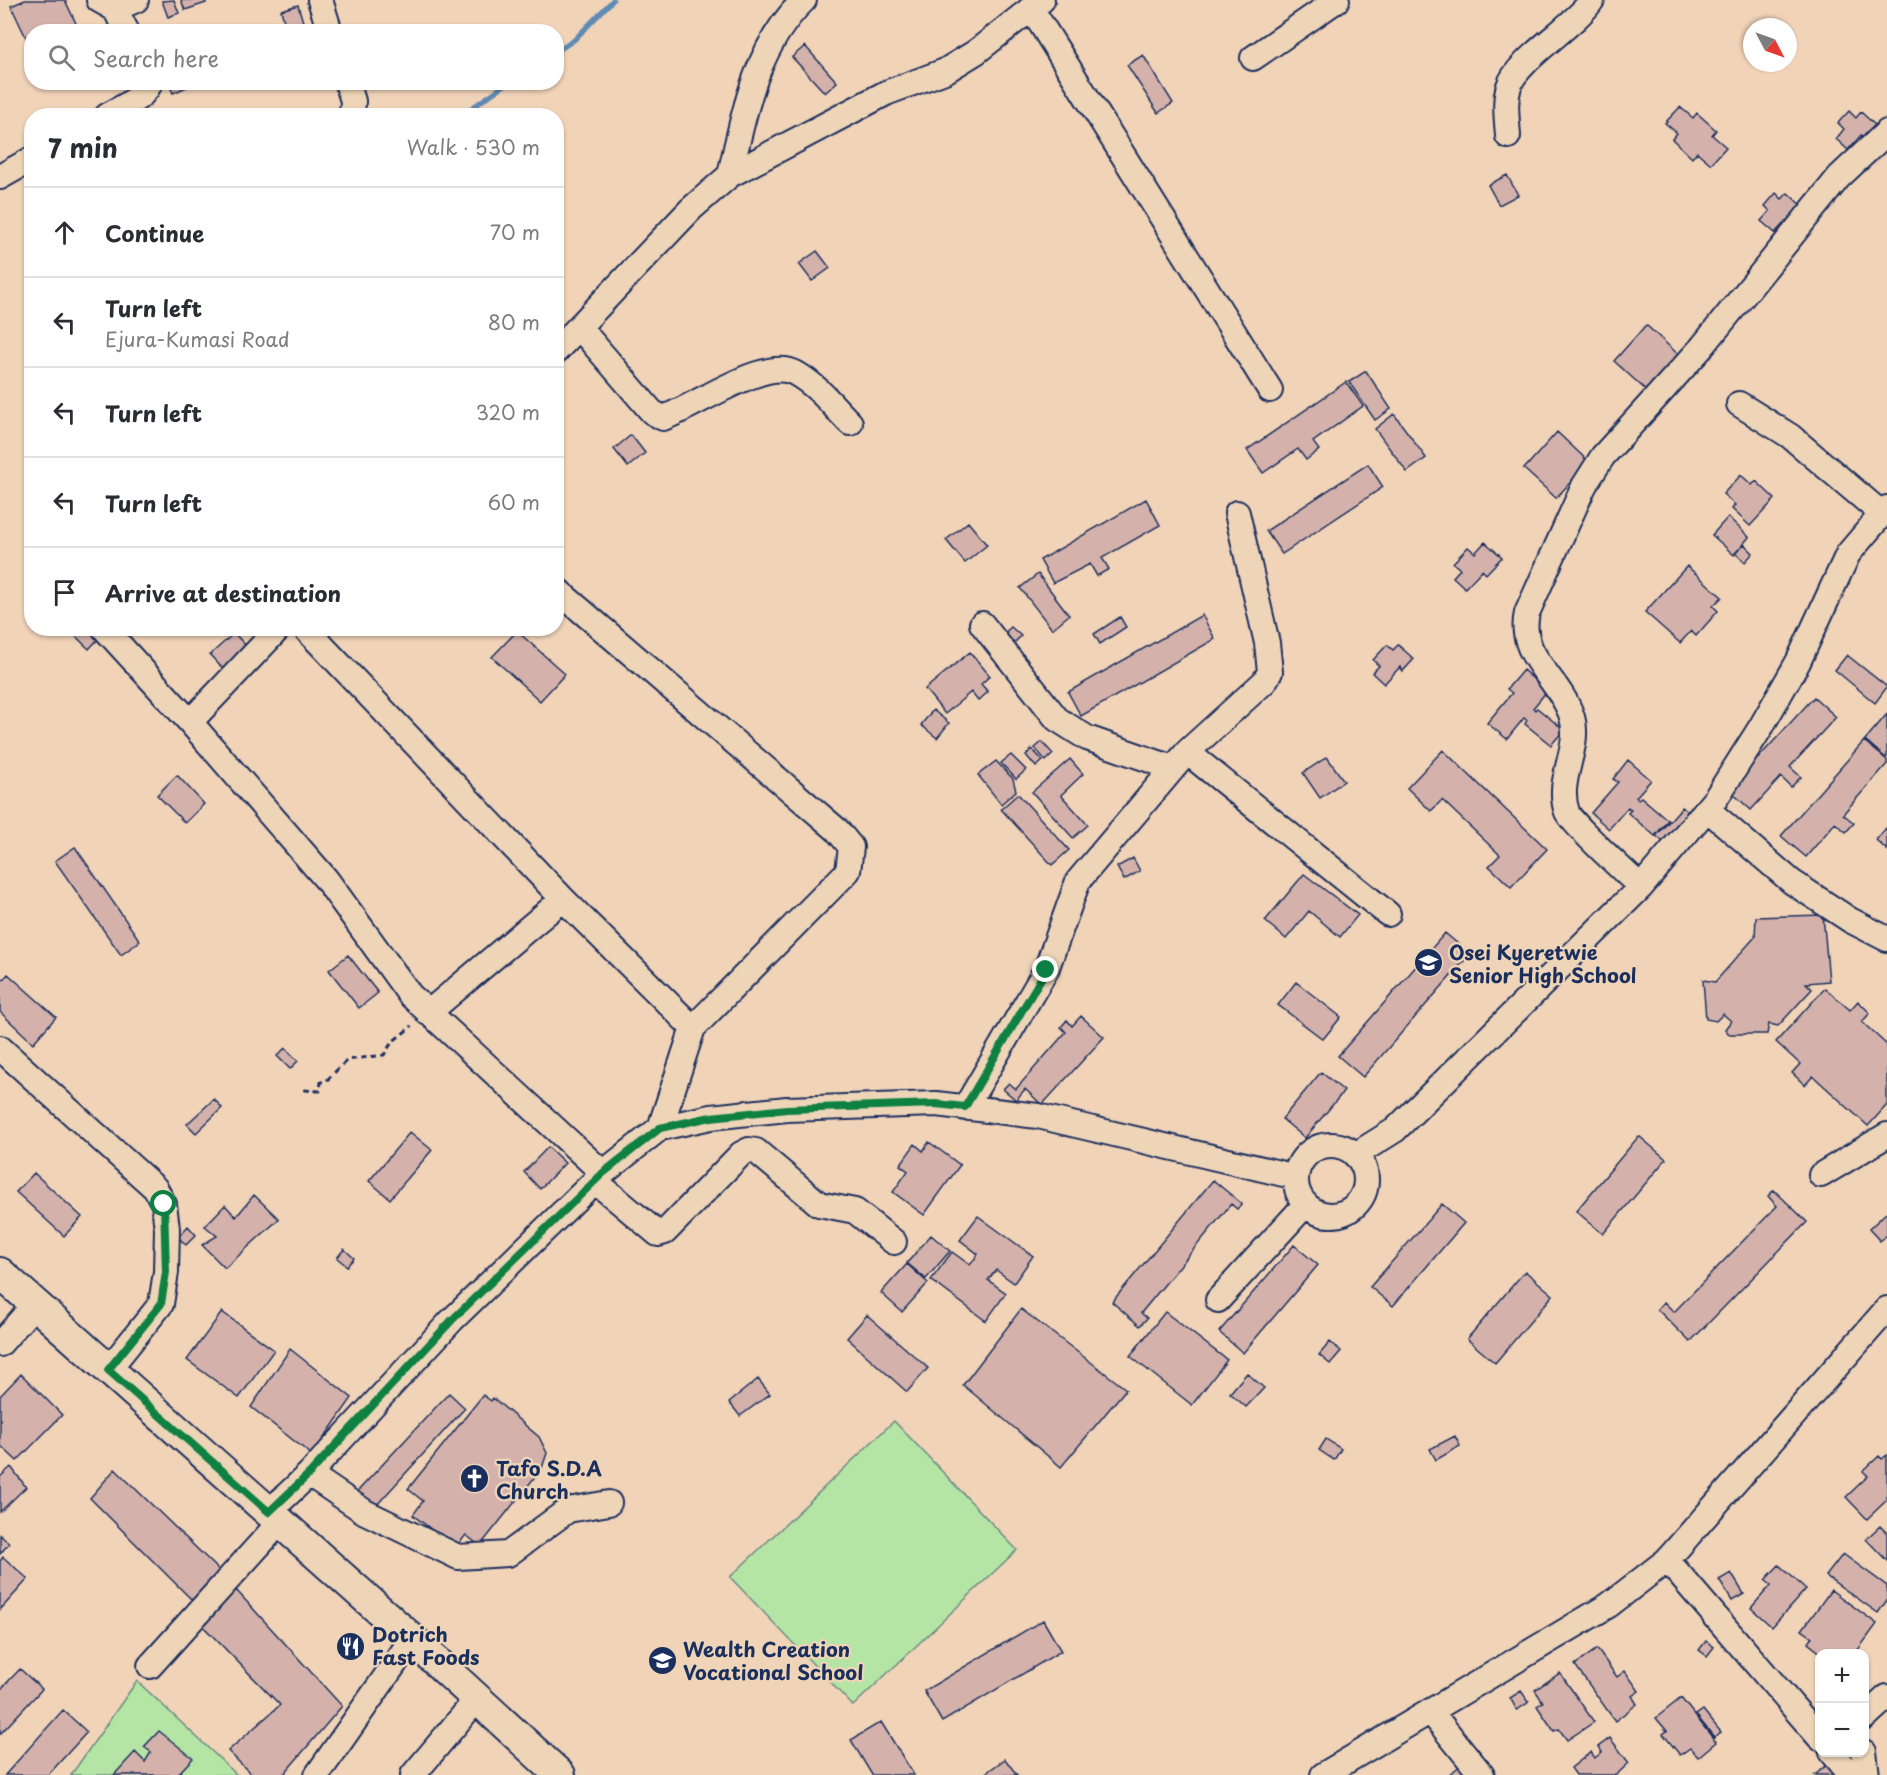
<!DOCTYPE html>
<html lang="en">
<head>
<meta charset="utf-8">
<style>
  :root { --surface:#fff; --page:#f2f2f3; --text:#2b2b33; --muted:#7c7c81; --line:#e1e1e2 }
  body { margin:0; font-family:"Playpen Sans",sans-serif; background:var(--page); color:var(--text) }
  .controls { position:absolute; right:18px; bottom:18px; display:grid; overflow:hidden; border-radius:12px; box-shadow:0 2px 4px #0004 }
  .controls button { width:54px; height:54px; display:grid; place-items:center; padding:0; border:0; border-bottom:2px solid var(--line); background:var(--surface); color:var(--text); font:30px sans-serif }
  .compass { position:absolute; left:1743px; top:18px; width:54px; height:54px; border-radius:50%; background:var(--surface); box-shadow:0 2px 4px #0004; rotate:131deg }
  .stop { position:absolute; width:18px; height:18px; margin:-14px; border:4px solid #0b8043; border-radius:50%; background:#fff }
  .stop.end { background:#0b8043; border-color:#fff; box-shadow:0 2px 6px #0008 }
  .list { margin:0; padding:0; list-style:none }
  h2 { display:flex; justify-content:space-between; align-items:center; height:78px; margin:0; padding:0 24px; font-size:26px }
  h2 small { font-size:20px; font-weight:400; color:var(--muted) }
  .list li { display:grid; grid-template-columns:39px 1fr auto; gap:18px; align-items:center; box-sizing:border-box; height:90px; padding:0 24px; border-top:2px solid var(--line) }
  .list b { display:block; font-size:22px; white-space:nowrap }
  .list p { margin:0; font-size:20px; white-space:nowrap; color:var(--muted) }
  .list em { font-size:20px; font-style:normal; color:var(--muted) }
  .icon { flex:none; width:33px; height:33px; fill:none; stroke:currentColor; stroke-width:2; stroke-linecap:round; stroke-linejoin:round }
  .map { position:relative; flex:none; width:1887px; height:1775px; overflow:hidden }
  .search { position:absolute; background:var(--surface); box-shadow:0 2px 4px #0004; left:24px; top:24px; width:540px; height:66px; display:flex; align-items:center; gap:15px; box-sizing:border-box; padding:0 21px; border-radius:24px; color:var(--muted); font-size:22px }
  .panel { position:absolute; background:var(--surface); box-shadow:0 2px 4px #0004; left:24px; top:108px; width:540px; height:528px; border-radius:24px }
  .map>svg:first-child { display:block }
  .green { fill:#b5e5a5; stroke:#688a82; stroke-width:1.5 }
  .lines { fill:none; stroke-linecap:round; stroke-linejoin:round }
  .stream { stroke:#5f8bb3; stroke-width:5 }
  .building { fill:#d4b2ab; stroke:#1b2f5e; stroke-width:1.5 }
  .minor-casing { stroke:#1b2f5e; stroke-width:28 }
  .major-casing { stroke:#1b2f5e; stroke-width:34 }
  .path { stroke:#1b2f5e; stroke-width:3; stroke-dasharray:6 4.5; stroke-linecap:butt }
  .minor { stroke:#efd5b7; stroke-width:24 }
  .major { stroke:#efd5b7; stroke-width:30 }
  .route { stroke:#0b8043; stroke-width:8 }
  .labels { text-anchor:middle; dominant-baseline:central; stroke-width:4.5; stroke-linejoin:round; paint-order:stroke }
  .poi-label { font-size:20px; font-weight:bold; fill:#1b2f5e; stroke:#efd5b7; text-anchor:start }
</style>
</head>
<body>
<div class="map">
<svg width="1887" height="1775" viewBox="0 0 1887 1775">
  <rect width="100%" height="100%" fill="#f1d3b8"/>
  <filter id="ink" filterUnits="userSpaceOnUse"><feTurbulence type="fractalNoise" baseFrequency=".0167" numOctaves="2"/><feDisplacementMap in="SourceGraphic" scale="12" xChannelSelector="R" yChannelSelector="G"/><feConvolveMatrix kernelMatrix="1 2 1 2 8 2 1 2 1" color-interpolation-filters="sRGB"/></filter>
  <g filter="url(#ink)">
    <!-- green -->
    <path class="green" d="M894 1421 1017 1550 853 1706 730 1577Z
      M137 1681 237 1775H71Z"/>
    <g class="lines">
      <!-- stream -->
      <path class="stream" d="M556 52 574 40 613 0
        M460 116 509 82"/>
    </g>
    <!-- building -->
    <path class="building" d="M25 0H65L80 32H32V50L11 6Z
      M174 0 179 13 168 17 162 1Z
      M181 0H205L206 3 185 10Z
      M298 5 306 32H287L281 10Z
      M805 46 837 82 825 93 792 57Z
      M1143 55 1173 103 1158 113 1127 65Z
      M168 82H198L173 93Z
      M1680 107 1693 118 1697 113 1716 130 1712 135 1726 147 1711 164 1697 152 1692 158 1672 139 1677 133 1665 123Z
      M1849 111 1856 118 1861 112 1876 126 1865 139 1861 135 1848 150 1836 139 1844 129 1838 123Z
      M1507 175 1518 195 1499 205 1488 185Z
      M1776 193 1782 199 1788 193 1805 209 1794 222 1789 218 1775 233 1761 221 1770 211 1765 206Z
      M817 251 830 268 812 281 799 264Z
      M1646 325 1680 356 1648 392 1614 361Z
      M1366 371 1391 409 1375 420 1349 382Z
      M1346 382 1363 406 1313 442 1319 450 1306 460 1298 449 1263 473 1247 450Z
      M1394 414 1426 458 1407 472 1375 429Z
      M1557 432 1589 462 1556 498 1524 469Z
      M631 435 645 453 628 467 614 449Z
      M1368 464 1383 487 1282 554 1266 531Z
      M1741 475 1752 485 1756 481 1775 499 1750 526 1732 509 1735 505 1723 494Z
      M1146 499 1160 525 1102 558 1109 569 1097 576 1090 564 1053 583 1040 560Z
      M1728 517 1749 537 1734 555 1712 535Z
      M968 522 987 545 965 563 946 540Z
      M1485 542 1502 557 1486 574 1482 570 1465 588 1453 577 1460 569 1453 563 1468 547 1475 553Z
      M1744 544 1753 553 1745 562 1735 553Z
      M1687 566 1722 597 1713 606 1718 611 1696 636 1691 631 1680 643 1645 612Z
      M1038 574 1069 615 1052 629 1020 588Z
      M1202 615 1215 639 1081 716 1068 692Z
      M1120 617 1126 627 1100 644 1094 634Z
      M1011 627 1021 636 1010 647 1000 637Z
      M67 628H91L100 637 89 649Z
      M517 631 565 674 540 701 492 657Z
      M234 633 248 648 224 670 210 655Z
      M1387 645 1393 650 1398 645 1414 659 1403 671 1400 667 1384 684 1372 673 1379 666 1373 660Z
      M970 652 990 676 981 684 988 692 978 701 971 692 945 714 925 689Z
      M1847 655 1887 687 1875 703 1835 670Z
      M1523 670 1547 691 1533 708 1535 710 1537 708 1564 730 1551 745 1525 724 1527 720 1524 718 1507 739 1487 723 1512 693 1507 689Z
      M1814 697 1836 717 1790 767 1801 777 1791 787 1781 777 1751 810 1729 790Z
      M933 710 949 723 937 738 921 725Z
      M1887 714V757L1886 758 1865 740Z
      M1864 741 1887 760V764L1843 814 1854 823 1846 832 1835 823 1806 857 1781 836Z
      M1042 742 1053 754 1046 761 1035 748Z
      M1032 749 1043 761 1036 767 1026 755Z
      M1443 750 1547 849 1511 887 1489 866 1500 855 1442 800 1431 811 1407 788Z
      M1011 755 1026 770 1016 779 1001 763Z
      M1327 757 1344 781 1320 798 1303 773Z
      M1070 759 1083 774 1061 795 1088 825 1073 838 1032 792Z
      M1628 760 1651 780 1636 797 1638 799 1641 797 1668 820 1655 836 1628 813 1631 810 1628 807 1609 829 1591 813 1618 782 1613 779Z
      M996 761 1013 779 1016 791 1001 804 978 775Z
      M177 775 204 804 185 823 157 795Z
      M1018 794 1069 850 1052 865 1001 809Z
      M1682 807 1690 814 1665 843 1656 836Z
      M1887 827V850L1876 840Z
      M75 847 140 941 121 955 55 861Z
      M1133 858 1140 871 1124 880 1117 867Z
      M1304 874 1358 915 1340 937 1309 911 1286 939 1265 921Z
      M1823 915 1829 981 1806 983 1812 989 1778 1026 1769 1024 1767 1034H1729L1725 1029 1731 1021 1723 1014 1716 1021 1706 1019 1703 980 1715 982 1755 937 1756 917Z
      M1445 933 1470 954 1363 1077 1338 1056Z
      M348 955 378 993 359 1008 329 970Z
      M8 974 56 1017 33 1043 0 1012V983Z
      M1296 982 1341 1017 1323 1039 1278 1005Z
      M1825 988 1850 1010 1858 1001 1870 1013 1862 1022 1887 1045V1105L1868 1126 1813 1076 1805 1085 1792 1073 1800 1064 1776 1042Z
      M1081 1016 1104 1037 1042 1105 1025 1089 1016 1100 1003 1089 1009 1083 1016 1089 1066 1032 1061 1027 1067 1020 1072 1026Z
      M285 1048 298 1061 290 1069 277 1056Z
      M1321 1072 1344 1091 1305 1138 1282 1119Z
      M214 1099 222 1108 196 1133 187 1124Z
      M410 1132 432 1150 390 1199 369 1181Z
      M1639 1136 1666 1159 1603 1234 1576 1211Z
      M929 1142 960 1165 924 1215 893 1192 908 1171 900 1165 915 1144 923 1151Z
      M548 1147 565 1163 540 1189 524 1172Z
      M34 1173 82 1217 64 1236 16 1192Z
      M1213 1180 1242 1204 1237 1209 1231 1204 1141 1313 1147 1318 1140 1326 1112 1302Z
      M1774 1190 1807 1222 1690 1342 1657 1309 1664 1302 1674 1312 1777 1206 1768 1196Z
      M254 1195 279 1219 225 1268 202 1245 217 1236 205 1226 225 1205 236 1217Z
      M1442 1204 1464 1223 1393 1306 1370 1287Z
      M1887 1212V1235L1880 1241 1869 1229Z
      M978 1216 1033 1256 1014 1283 996 1270 988 1280 1006 1293 986 1321 931 1280 952 1252 970 1265 978 1254 960 1240Z
      M188 1226 196 1235 186 1245 178 1237Z
      M931 1235 950 1251 926 1279 907 1263Z
      M1294 1245 1318 1265 1243 1353 1219 1332Z
      M344 1249 354 1258 347 1266 337 1258Z
      M907 1264 928 1283 902 1312 881 1293Z
      M1525 1271 1553 1295 1495 1363 1467 1339Z
      M1021 1309 1126 1389 1061 1467 963 1385Z
      M222 1312 274 1350 239 1398 187 1360Z
      M1165 1312 1227 1360 1192 1405 1130 1356Z
      M867 1315 928 1368 907 1392 847 1338Z
      M1330 1342 1341 1351 1330 1364 1319 1355Z
      M290 1349 352 1398 312 1455 251 1407Z
      M1247 1373 1264 1388 1246 1407 1230 1393Z
      M21 1374 62 1415 17 1461 0 1445V1396Z
      M758 1379 770 1394 740 1416 729 1402Z
      M449 1393 465 1408 375 1507 357 1492Z
      M483 1395 491 1401 493 1398 539 1437 547 1453 542 1468 480 1546 466 1535 455 1548 413 1515 423 1501 408 1489Z
      M1455 1436 1460 1446 1436 1460 1430 1449Z
      M1326 1439 1341 1449 1334 1460 1319 1450Z
      M1887 1455V1500L1867 1519 1846 1497 1868 1476 1863 1471 1879 1456 1882 1459Z
      M11 1467 26 1487 0 1512V1477Z
      M115 1469 221 1572 193 1601 90 1498Z
      M1880 1526 1887 1533V1561L1866 1539Z
      M0 1535 9 1543 0 1554Z
      M1843 1554 1887 1586V1600L1878 1613 1826 1576Z
      M3 1557 28 1579 0 1610V1561Z
      M1779 1565 1806 1589 1772 1627 1751 1608 1771 1585 1765 1580Z
      M1731 1573 1744 1594 1732 1601 1719 1580Z
      M236 1590 342 1706 283 1775H252L228 1751 280 1705 200 1623Z
      M1831 1590 1877 1624 1855 1654H1822L1808 1643 1812 1637 1802 1630Z
      M1043 1620 1061 1651 942 1722 924 1691Z
      M1706 1641 1714 1647 1707 1656 1699 1650Z
      M1597 1649 1617 1677 1625 1671 1639 1691 1632 1696 1637 1704 1615 1721 1575 1665Z
      M20 1669 42 1689 0 1734V1690Z
      M1560 1673 1594 1722 1567 1740 1559 1729 1554 1731 1537 1706 1543 1702 1535 1690Z
      M1521 1691 1529 1702 1517 1710 1510 1698Z
      M1681 1698 1716 1742 1698 1757 1690 1748 1680 1755 1663 1734 1667 1731 1656 1718Z
      M63 1710 87 1732 48 1775H5Z
      M1703 1710 1721 1732 1714 1737 1696 1715Z
      M881 1722 914 1775H872L851 1740Z
      M159 1731 193 1758 177 1775H114L135 1752 145 1762 151 1752 144 1747Z
      M1610 1738 1629 1763 1616 1775H1576L1571 1768 1591 1752 1595 1758 1602 1752 1598 1747Z
      M1005 1759 1017 1775H983Z
      M1827 1765 1835 1775H1815Z
      M1460 1766 1467 1775H1448Z"/>
    <g class="lines">
      <defs>
        <path id="minor" d="M99 0 115 9 127 32
          M320 0 330 32
          M1031 8 1270 390
          M115 9 136 0
          M1253 58 1337 0
          M347 82 353 101 352 116
          M107 116C120 108 146 98 150 82
          M1508 136C1507 119 1504 102 1509 86 1517 60 1576 25 1592 0
          M730 175C744 113 756 46 804 0
          M0 177 32 159
          M579 327 652 412 663 418C694 408 765 356 795 373 817 385 833 406 850 423
          M556 351 691 209 730 175 886 93 945 71 976 52 1042 0
          M1739 404 1790 436 1882 514
          M556 589 837 830 851 847 848 871 693 1028 660 1128
          M982 624 1057 719 1087 738 1173 768
          M104 628 190 722 326 879 410 995 603 1173
          M305 628 563 899 693 1028
          M190 722 279 628
          M1187 752 1388 914
          M1707 809 1792 882 1850 920 1887 939
          M1641 887C1629 876 1570 822 1567 812 1555 778 1583 747 1571 714 1558 677 1517 655 1527 613L1584 486 1603 456 1702 347 1839 177 1887 132
          M428 1013 563 899
          M0 1048 155 1188 164 1204 167 1229 166 1272 161 1304 108 1370
          M965 1108 1046 970 1078 881 1187 752 1264 682 1270 672 1267 643 1237 513
          M1296 1180a35 35 0 1 1 70 0a35 35 0 1 1-70 0Z
          M1355 1155 1395 1130 1641 887 1716 798 1761 727 1798 662 1848 554 1887 508
          M1821 1175 1887 1135
          M595 1181 658 1234 665 1232 741 1154 749 1150 756 1151 819 1204 855 1211 894 1242
          M1218 1300 1306 1204
          M0 1344 35 1304
          M309 1474 365 1512 458 1557 508 1554 568 1510 609 1503
          M269 1512 309 1474 452 1320 603 1173 660 1128 711 1117 787 1109 936 1104 1038 1116 1296 1177
          M1667 1560 1820 1738
          M150 1666 280 1522
          M1430 1711 1482 1775
          M1864 1718 1887 1697
          M1832 1752 1851 1775
          M1864 1752 1867 1775
          M317 1775 412 1639
          M413 1775 477 1699
          M1323 1775 1609 1605 1667 1560 1887 1309"/>
        <path id="major" d="M0 1273 412 1639 560 1775"/>
      </defs>
      <!-- minor casing -->
      <use href="#minor" class="minor-casing"/>
      <!-- major casing -->
      <use href="#major" class="major-casing"/>
      <!-- path -->
      <path class="path" d="M304 1090 320 1091 321 1082 326 1081 347 1060 384 1055 392 1042 412 1026"/>
      <!-- minor -->
      <use href="#minor" class="minor"/>
      <!-- major -->
      <use href="#major" class="major"/>
    </g>
  </g>
  <g class="lines" filter="url(#ink)">
    <!-- route -->
    <path class="route" d="M164 1204 166 1272 161 1304 108 1370 269 1512 309 1474 452 1320 603 1173 660 1128 711 1117 787 1109 936 1104 965 1107 1046 970"/>
  </g>
  <!-- icons -->
  <defs>
    <symbol id="school-disc" viewBox="-11 -11 22 22"><circle r="9.5" fill="#1b2f5e" stroke="#efd5b7"/><path d="M0-5L7-2L0 1L-7-2ZM-4 1L0 2.5L4 1V4Q0 6-4 4Z" fill="#fff"/></symbol>
    <symbol id="church-disc" viewBox="-11 -11 22 22"><circle r="9.5" fill="#1b2f5e" stroke="#efd5b7"/><path d="M-1.2-6h2.4v3.5h3.3v2.4h-3.3V6h-2.4V-.1h-3.3v-2.4h3.3Z" fill="#fff"/></symbol>
    <symbol id="restaurant-disc" viewBox="-11 -11 22 22"><circle r="9.5" fill="#1b2f5e" stroke="#efd5b7"/><path d="M-5-6h1v4h1v-4h1v4h1v-4h1v5L-1.5 .5V6h-2V.5L-5-1ZM5-6V6H3V1.5H1.5Q1.5-4 5-6Z" fill="#fff"/></symbol>
  </defs>
  <g fill-rule="evenodd">
    <use href="#school-disc" x="1412" y="946" width="33" height="33"/>
    <use href="#church-disc" x="458" y="1462" width="33" height="33"/>
    <use href="#restaurant-disc" x="334" y="1630" width="33" height="33"/>
    <use href="#school-disc" x="646" y="1644" width="33" height="33"/>
  </g>
  <g class="labels">
    <!-- poi labels -->
    <g class="poi-label">
      <text x="1449" y="952">Osei Kyeretwie<tspan x="1449" dy="23">Senior High School</tspan></text>
      <text x="496" y="1468">Tafo S.D.A<tspan x="496" dy="23">Church</tspan></text>
      <text x="372" y="1634">Dotrich<tspan x="372" dy="23">Fast Foods</tspan></text>
      <text x="683" y="1649">Wealth Creation<tspan x="683" dy="23">Vocational School</tspan></text>
    </g>
  </g>
</svg>
<div class="controls">
<button>+</button>
<button>−</button>
</div>
<svg class="compass" viewBox="-18 -18 36 36"><path d="M0-13l5 13h-10z" fill="#e53935"/><path d="M0 13l5-13h-10z" fill="#7c7c81"/></svg>
<div class="stop" style="left:164px;top:1204px"></div>
<div class="stop end" style="left:1046px;top:970px"></div>
<div class="search"><svg class="icon" aria-label="search" viewBox="0 0 24 24"><circle cx="10" cy="10" r="6"/><path d="M15 15l6 6"/></svg>Search here</div>
<section class="panel">
<h2>7 min<small>Walk · 530 m</small></h2>
<ul class="list">
<li><svg class="icon" aria-label="ahead" viewBox="0 0 24 24"><path d="M12 20V5M6 11l6-6 6 6"/></svg><div><b>Continue</b></div><em>70 m</em></li>
<li><svg class="icon" aria-label="left" viewBox="0 0 24 24"><path d="M17 20v-9H6M10 6l-5 5 5 5"/></svg><div><b>Turn left</b><p>Ejura-Kumasi Road</p></div><em>80 m</em></li>
<li><svg class="icon" aria-label="left" viewBox="0 0 24 24"><path d="M17 20v-9H6M10 6l-5 5 5 5"/></svg><div><b>Turn left</b></div><em>320 m</em></li>
<li><svg class="icon" aria-label="left" viewBox="0 0 24 24"><path d="M17 20v-9H6M10 6l-5 5 5 5"/></svg><div><b>Turn left</b></div><em>60 m</em></li>
<li><svg class="icon" aria-label="arrive" viewBox="0 0 24 24"><path d="M6 21V4h12l-3 4 3 4H6"/></svg><div><b>Arrive at destination</b></div></li>
</ul>
</section>
</div>
</body>
</html>
